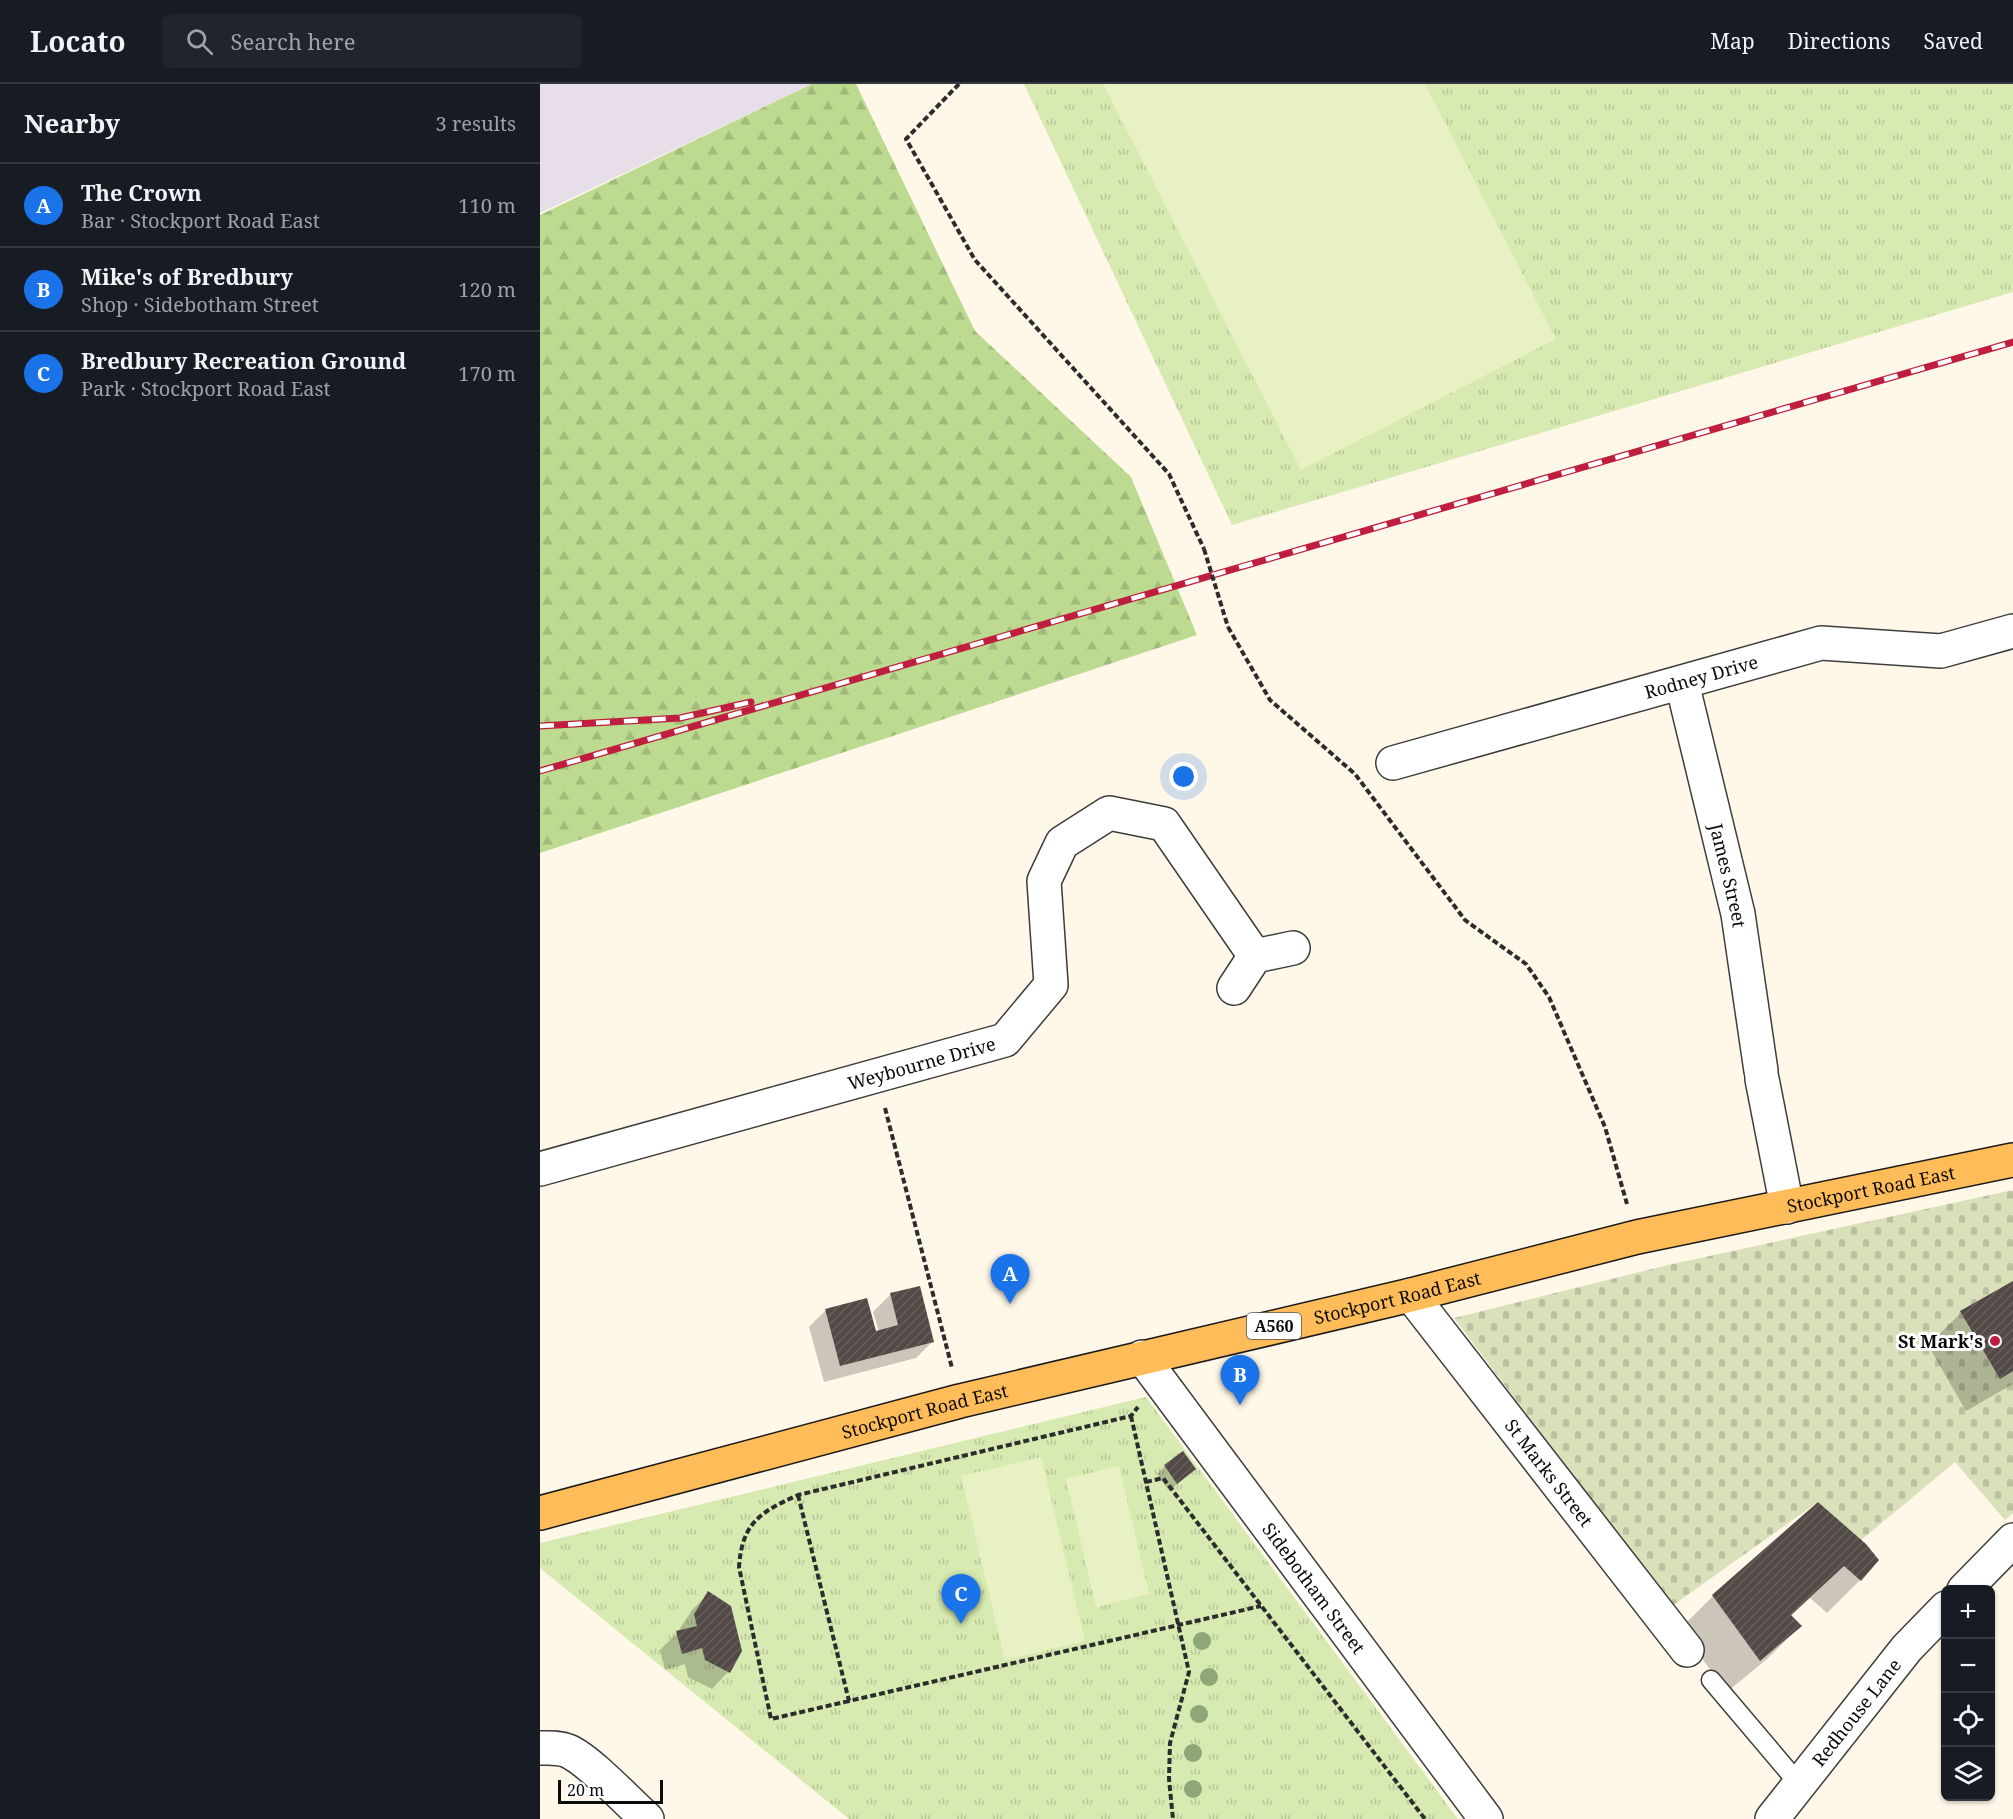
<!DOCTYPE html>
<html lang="en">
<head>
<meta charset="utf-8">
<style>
  :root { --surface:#171b24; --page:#20242c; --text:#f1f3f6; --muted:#9ea1a6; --line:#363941; --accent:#1a73e8 }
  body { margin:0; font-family:"Noto Serif",serif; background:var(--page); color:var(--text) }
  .controls { position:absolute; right:18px; bottom:18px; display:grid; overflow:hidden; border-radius:9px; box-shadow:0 2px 4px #0004 }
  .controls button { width:54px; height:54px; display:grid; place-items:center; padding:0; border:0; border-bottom:2px solid var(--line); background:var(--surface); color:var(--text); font:30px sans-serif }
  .scale { position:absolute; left:18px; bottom:15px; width:105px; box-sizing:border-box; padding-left:6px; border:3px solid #0a0a0a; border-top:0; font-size:16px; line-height:21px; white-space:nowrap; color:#0a0a0a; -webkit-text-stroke:4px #fff; paint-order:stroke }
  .you { position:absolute; left:644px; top:693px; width:21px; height:21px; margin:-15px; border:4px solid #fff; border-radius:50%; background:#1a73e8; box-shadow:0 0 0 9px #1a73e833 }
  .badge { display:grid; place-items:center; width:39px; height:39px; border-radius:50%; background:var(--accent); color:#fff; font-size:20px; font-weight:700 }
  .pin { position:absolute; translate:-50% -50px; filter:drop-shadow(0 2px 3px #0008) }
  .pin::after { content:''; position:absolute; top:32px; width:21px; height:18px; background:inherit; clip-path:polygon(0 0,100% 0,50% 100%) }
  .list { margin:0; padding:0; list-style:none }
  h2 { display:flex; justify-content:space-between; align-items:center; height:78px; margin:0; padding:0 24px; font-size:26px }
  h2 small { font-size:20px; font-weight:400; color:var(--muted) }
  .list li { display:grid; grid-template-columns:39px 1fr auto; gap:18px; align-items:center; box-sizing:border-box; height:84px; padding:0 24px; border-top:2px solid var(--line) }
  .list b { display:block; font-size:22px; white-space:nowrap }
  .list p { margin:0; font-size:20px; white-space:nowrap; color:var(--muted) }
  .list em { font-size:20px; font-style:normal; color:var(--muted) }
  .icon { flex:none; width:33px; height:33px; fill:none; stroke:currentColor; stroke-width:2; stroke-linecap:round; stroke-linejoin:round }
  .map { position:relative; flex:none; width:1473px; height:1735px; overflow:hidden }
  header { display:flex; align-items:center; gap:36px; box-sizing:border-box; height:84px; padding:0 30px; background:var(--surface); border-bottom:2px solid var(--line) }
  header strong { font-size:28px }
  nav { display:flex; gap:33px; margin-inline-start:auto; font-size:21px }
  .search { width:420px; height:54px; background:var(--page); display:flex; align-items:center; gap:15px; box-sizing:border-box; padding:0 21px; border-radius:9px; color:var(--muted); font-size:22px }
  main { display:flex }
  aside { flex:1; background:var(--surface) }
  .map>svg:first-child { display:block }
  .industrial { fill:#e7deea }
  .grass { fill:url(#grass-tufts) }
  .forest { fill:url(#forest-firs) }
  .cemetery { fill:url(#cemetery-stones) }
  .pitch { fill:#e8f1c3 }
  .shadow { fill:#0003 }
  .building { fill:url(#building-hatch) }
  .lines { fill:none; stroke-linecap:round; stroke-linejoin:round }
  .lane-casing { stroke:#3d3d3d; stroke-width:21 }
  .street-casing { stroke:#3d3d3d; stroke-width:36 }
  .primary-casing { stroke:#1b1b1b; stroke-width:36 }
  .path { stroke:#2c2c2c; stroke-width:4; stroke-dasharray:6 3; stroke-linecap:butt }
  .lane { stroke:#fff; stroke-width:18 }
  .street { stroke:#fff; stroke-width:33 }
  .primary { stroke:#ffbc58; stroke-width:33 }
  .rail-casing { stroke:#bf1e3f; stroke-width:7 }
  .rail { stroke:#fff; stroke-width:4.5; stroke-dasharray:14; stroke-linecap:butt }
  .path-bridge { stroke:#2c2c2c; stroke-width:4; stroke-dasharray:6 3; stroke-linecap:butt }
  .tree { fill:#8fa676 }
  .poi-dot { fill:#bf1e3f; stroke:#fff; stroke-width:2 }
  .labels { text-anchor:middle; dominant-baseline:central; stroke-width:6; stroke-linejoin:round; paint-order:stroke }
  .shield { fill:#fff; stroke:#545454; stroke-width:1.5 }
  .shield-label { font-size:16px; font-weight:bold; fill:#0a0a0a }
  .street-label { font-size:18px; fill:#0a0a0a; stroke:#fff }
  .poi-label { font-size:18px; font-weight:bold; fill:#0a0a0a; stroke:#fff; text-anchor:end }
</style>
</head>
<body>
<header>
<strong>Locato</strong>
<div class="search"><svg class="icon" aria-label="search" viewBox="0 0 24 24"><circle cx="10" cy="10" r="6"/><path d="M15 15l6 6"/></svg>Search here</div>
<nav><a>Map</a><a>Directions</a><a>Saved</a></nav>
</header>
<main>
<aside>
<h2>Nearby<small>3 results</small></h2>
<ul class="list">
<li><span class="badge">A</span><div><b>The Crown</b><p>Bar · Stockport Road East</p></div><em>110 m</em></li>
<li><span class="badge">B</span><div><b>Mike's of Bredbury</b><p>Shop · Sidebotham Street</p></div><em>120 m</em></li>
<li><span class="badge">C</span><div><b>Bredbury Recreation Ground</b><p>Park · Stockport Road East</p></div><em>170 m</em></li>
</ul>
</aside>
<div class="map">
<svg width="1473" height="1735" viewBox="0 0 1473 1735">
  <defs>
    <pattern id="grass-tufts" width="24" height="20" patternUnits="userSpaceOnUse" patternTransform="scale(1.5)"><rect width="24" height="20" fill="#d7eab1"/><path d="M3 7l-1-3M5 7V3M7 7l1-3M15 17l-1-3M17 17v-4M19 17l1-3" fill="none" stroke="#b7c797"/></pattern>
    <pattern id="forest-firs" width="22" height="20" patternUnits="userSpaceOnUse" patternTransform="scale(1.5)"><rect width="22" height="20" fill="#bddb90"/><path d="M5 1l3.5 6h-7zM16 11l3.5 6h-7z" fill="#a1bb7b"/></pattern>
    <pattern id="cemetery-stones" width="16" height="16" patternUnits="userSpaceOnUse" patternTransform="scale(1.5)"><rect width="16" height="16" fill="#dae0ba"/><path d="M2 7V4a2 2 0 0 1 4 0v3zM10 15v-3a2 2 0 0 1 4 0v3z" fill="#babf9f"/></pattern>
    <pattern id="building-hatch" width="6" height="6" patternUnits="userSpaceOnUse" patternTransform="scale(1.5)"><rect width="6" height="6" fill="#534946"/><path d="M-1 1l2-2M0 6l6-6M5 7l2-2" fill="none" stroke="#675f5c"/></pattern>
  </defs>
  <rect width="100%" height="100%" fill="#fff7e8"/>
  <!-- industrial -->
  <path class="industrial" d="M0 0H272L0 129Z"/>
  <!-- grass -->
  <path class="grass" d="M484 0H1473V208L692 441Z
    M606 1313 918 1735H309L0 1484V1459Z"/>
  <!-- forest -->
  <path class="forest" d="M272 0H316L435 247 591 393 657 551 0 769V131Z"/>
  <!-- cemetery -->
  <path class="cemetery" d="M1473 1106V1429L1465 1436 1415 1378 1321 1456 1278 1418 1132 1522 914 1234 1128 1181Z"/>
  <!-- pitch -->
  <path class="pitch" d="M563 0H885L1016 255 761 386Z
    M501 1373 545 1557 465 1576 421 1392Z
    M579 1382 609 1510 556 1523 526 1395Z"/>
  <!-- shadow -->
  <path class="shadow" d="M1473 1198V1300L1426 1327 1388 1261 1421 1229Z
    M379 1204 393 1257 376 1274 284 1298 269 1243 286 1226 335 1249 339 1248 333 1228 350 1211Z
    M625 1382 654 1385 629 1407 617 1390Z
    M1278 1420 1320 1496 1287 1529 1270 1514 1251 1532 1260 1542 1227 1575 1187 1608 1140 1545 1173 1512Z
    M169 1509 201 1566 188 1588 172 1605 148 1593 145 1580 125 1586 120 1566 137 1549 152 1526Z"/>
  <!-- building -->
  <path class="building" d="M1473 1197V1287L1460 1295 1420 1227Z
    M380 1202 394 1258 300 1282 285 1225 327 1214 336 1247 358 1241 350 1209Z
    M643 1367 656 1385 637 1400 624 1381Z
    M1278 1418 1326 1460 1339 1476 1321 1497 1304 1482 1251 1531 1262 1542 1220 1577 1172 1511Z
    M168 1507 191 1522 202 1567 190 1589 165 1576 162 1564 142 1570 136 1547 157 1542 154 1530Z"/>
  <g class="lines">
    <defs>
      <path id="lane" d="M1171 1596 1259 1700"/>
      <g id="street">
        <path id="s1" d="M1142 599 1198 830 1221 987"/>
        <path id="s2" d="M853 679 1281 559 1401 567 1473 547"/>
        <path d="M694 904 715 872 753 864"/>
        <path d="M1222 995 1247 1123"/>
        <path id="s3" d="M0 1085 465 956 511 901 504 797 522 759 569 729 624 740 715 872"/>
        <path id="s4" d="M871 1211 1147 1566"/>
        <path id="s5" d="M602 1273 946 1735"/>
        <path d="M1424 1506 1473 1456"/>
        <path d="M0 1664C9 1664 19 1663 28 1667 49 1676 88 1718 107 1735"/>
        <path id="s6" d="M1232 1735 1367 1564 1406 1524"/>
      </g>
      <g id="primary">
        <path id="s7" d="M0 1429 420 1317 871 1211 1097 1153 1473 1076"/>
      </g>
    </defs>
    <!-- lane casing -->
    <use href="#lane" class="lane-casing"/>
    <!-- street casing -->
    <use href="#street" class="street-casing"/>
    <!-- primary casing -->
    <use href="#primary" class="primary-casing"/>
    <!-- path -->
    <path class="path" d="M419 0 366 55 435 176 629 390 664 465
      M688 543 730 616 815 690 925 836 986 880 1009 913 1065 1043 1087 1120
      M345 1024 412 1284
      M591 1332 649 1588 630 1659 629 1695 633 1735
      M606 1398 623 1394 885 1735
      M258 1411 309 1617 721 1522
      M309 1617 231 1635 199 1483C202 1439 220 1428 258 1411L591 1332 598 1323"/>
    <!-- lane -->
    <use href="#lane" class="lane"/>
    <!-- street -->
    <use href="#street" class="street"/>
    <!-- primary -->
    <use href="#primary" class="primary"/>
    <defs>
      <path id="rail" d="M0 642 140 634 211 618
        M0 687 1473 258"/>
    </defs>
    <!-- rail casing -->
    <use href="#rail" class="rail-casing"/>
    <!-- rail -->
    <use href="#rail" class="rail"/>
    <!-- path-bridge -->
    <path class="path-bridge" d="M664 465 688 543"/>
  </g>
  <!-- trees -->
  <g class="tree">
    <circle cx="662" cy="1557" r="9"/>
    <circle cx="669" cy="1593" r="9"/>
    <circle cx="659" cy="1630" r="9"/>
    <circle cx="653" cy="1669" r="9"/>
    <circle cx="653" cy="1705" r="9"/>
  </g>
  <!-- markers -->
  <circle class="poi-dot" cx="1455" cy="1257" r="6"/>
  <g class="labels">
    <!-- shield labels -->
    <rect class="shield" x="707" y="1229" width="54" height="26" rx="4.5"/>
    <g class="shield-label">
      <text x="734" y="1242">A560</text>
    </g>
    <!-- street labels -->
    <g class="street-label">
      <text stroke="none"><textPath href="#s2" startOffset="320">Rodney Drive</textPath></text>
      <text stroke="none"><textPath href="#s1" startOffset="198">James Street</textPath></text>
      <text stroke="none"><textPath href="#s3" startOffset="396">Weybourne Drive</textPath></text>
      <text stroke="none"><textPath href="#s7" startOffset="1370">Stockport Road East</textPath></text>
      <text stroke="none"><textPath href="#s7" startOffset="884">Stockport Road East</textPath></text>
      <text stroke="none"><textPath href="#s7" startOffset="398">Stockport Road East</textPath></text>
      <text stroke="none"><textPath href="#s4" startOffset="225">St Marks Street</textPath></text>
      <text stroke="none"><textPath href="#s5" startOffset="288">Sidebotham Street</textPath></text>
      <text stroke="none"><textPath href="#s6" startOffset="136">Redhouse Lane</textPath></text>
    </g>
    <!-- poi labels -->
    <g class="poi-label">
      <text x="1443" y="1257">St Mark's</text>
    </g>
  </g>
</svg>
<div class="controls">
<button>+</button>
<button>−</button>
<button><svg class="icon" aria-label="locate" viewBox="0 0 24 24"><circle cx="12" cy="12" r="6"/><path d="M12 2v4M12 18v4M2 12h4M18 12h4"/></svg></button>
<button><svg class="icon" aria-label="layers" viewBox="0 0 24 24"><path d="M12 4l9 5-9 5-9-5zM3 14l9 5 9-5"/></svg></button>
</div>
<div class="scale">20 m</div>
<div class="you"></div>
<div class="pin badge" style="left:470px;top:1220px">A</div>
<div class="pin badge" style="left:700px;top:1321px">B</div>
<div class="pin badge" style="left:421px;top:1540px">C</div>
</div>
</main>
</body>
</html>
